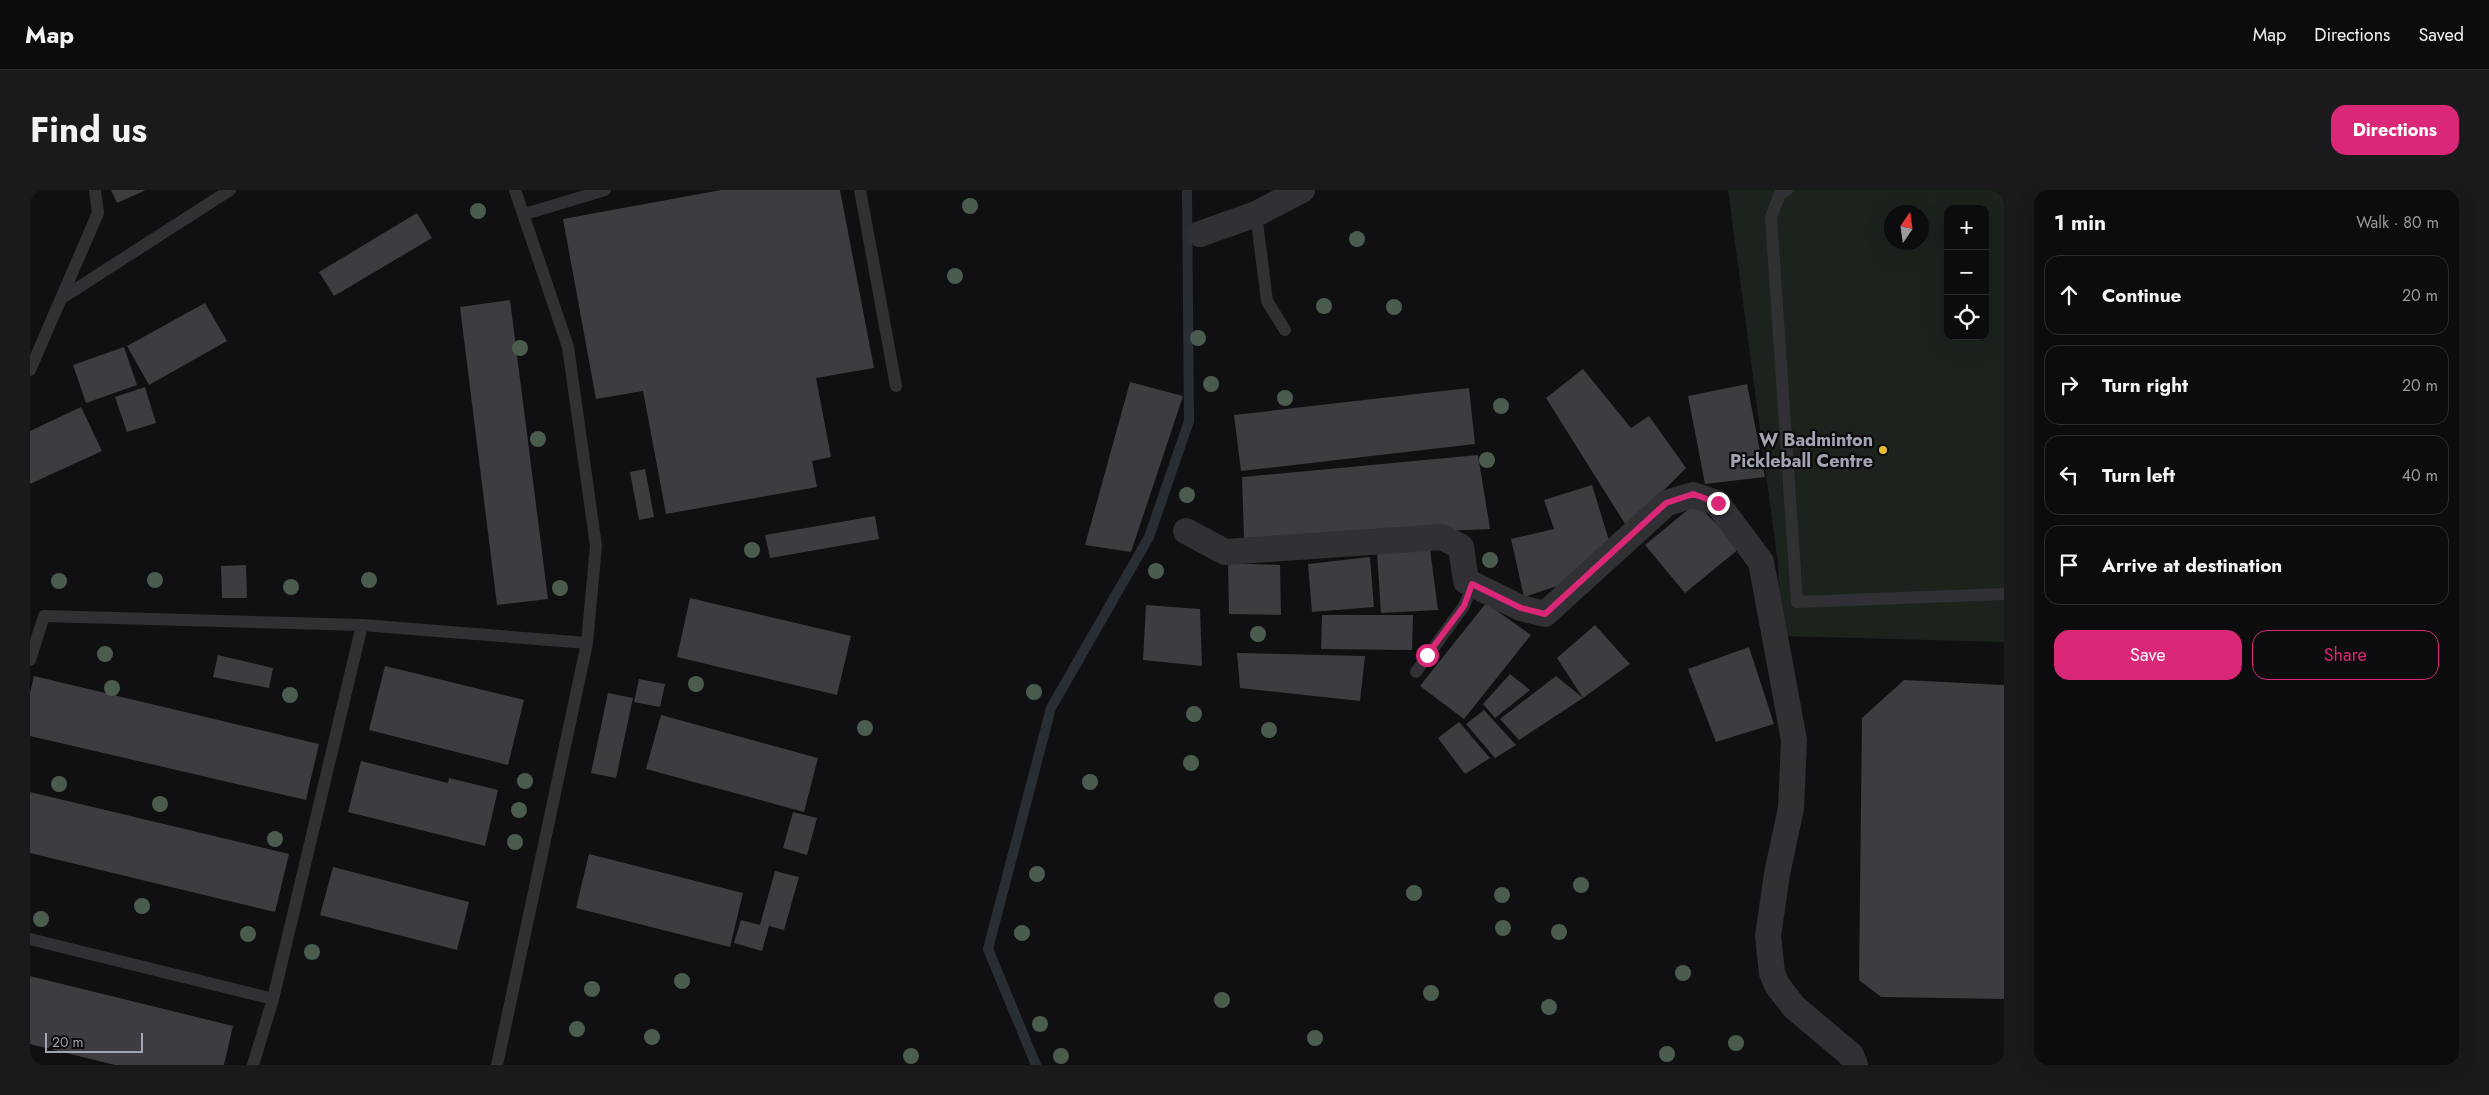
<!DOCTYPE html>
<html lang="en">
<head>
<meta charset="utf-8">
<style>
  :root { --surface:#0c0b0d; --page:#1a191b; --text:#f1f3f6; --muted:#9a9b9d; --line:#2c2b2e; --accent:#db2777 }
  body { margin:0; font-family:Jost,sans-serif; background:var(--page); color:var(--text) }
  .controls { position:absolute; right:15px; top:15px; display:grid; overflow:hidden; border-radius:10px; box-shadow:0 5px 20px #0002 }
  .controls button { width:45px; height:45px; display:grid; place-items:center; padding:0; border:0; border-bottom:1px solid var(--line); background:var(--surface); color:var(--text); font:25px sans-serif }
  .compass { position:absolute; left:1854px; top:15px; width:45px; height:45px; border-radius:50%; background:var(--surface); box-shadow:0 5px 20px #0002; rotate:13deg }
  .scale { position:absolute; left:15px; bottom:12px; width:98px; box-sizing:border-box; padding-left:5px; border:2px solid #a1a4b1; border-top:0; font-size:14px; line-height:18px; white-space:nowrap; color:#a1a4b1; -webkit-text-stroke:4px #0b0a0c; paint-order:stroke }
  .stop { position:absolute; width:15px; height:15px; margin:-11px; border:4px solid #db2777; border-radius:50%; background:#fff }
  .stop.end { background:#db2777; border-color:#fff; box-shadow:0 1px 5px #0008 }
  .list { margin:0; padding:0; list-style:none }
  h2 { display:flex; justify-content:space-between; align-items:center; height:65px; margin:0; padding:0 20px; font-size:21px }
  h2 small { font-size:16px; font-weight:400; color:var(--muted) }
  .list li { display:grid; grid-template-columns:32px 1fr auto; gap:15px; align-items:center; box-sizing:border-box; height:80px; margin:0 10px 10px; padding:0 10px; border:1px solid var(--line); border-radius:15px }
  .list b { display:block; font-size:19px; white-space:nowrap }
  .list em { font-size:16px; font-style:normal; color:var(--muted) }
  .actions { display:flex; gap:10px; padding:15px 20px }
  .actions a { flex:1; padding:11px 0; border:1px solid var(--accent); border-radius:15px; text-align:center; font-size:18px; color:var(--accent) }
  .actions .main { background:var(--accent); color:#fff }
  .icon { flex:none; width:28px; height:28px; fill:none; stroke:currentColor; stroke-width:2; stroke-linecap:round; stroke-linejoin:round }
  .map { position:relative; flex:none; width:1974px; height:875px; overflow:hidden; border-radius:15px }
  header { display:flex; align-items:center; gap:30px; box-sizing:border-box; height:70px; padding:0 25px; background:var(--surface); border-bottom:1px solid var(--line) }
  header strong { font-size:24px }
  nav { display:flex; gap:28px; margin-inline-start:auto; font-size:18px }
  .intro { display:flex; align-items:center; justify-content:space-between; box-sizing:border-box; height:120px; padding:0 30px }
  h1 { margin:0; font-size:35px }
  .button { padding:12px 22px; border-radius:15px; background:var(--accent); color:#fff; font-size:18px; font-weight:700 }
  main { display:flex; gap:30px; padding:0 30px }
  aside { flex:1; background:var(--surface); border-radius:15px; box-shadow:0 5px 20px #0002 }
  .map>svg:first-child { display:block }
  .green { fill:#1c231d; fill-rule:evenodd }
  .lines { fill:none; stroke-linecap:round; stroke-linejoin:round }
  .stream { stroke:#292e35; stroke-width:10 }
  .building { fill:#3c3c41 }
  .service { stroke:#313135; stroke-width:12 }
  .minor { stroke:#313135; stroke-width:26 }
  .tree { fill:#4a5c4e }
  .route { stroke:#db2777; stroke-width:6 }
  .poi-dot { fill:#e8be30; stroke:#0b0a0c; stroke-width:2 }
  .labels { text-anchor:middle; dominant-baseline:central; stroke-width:4.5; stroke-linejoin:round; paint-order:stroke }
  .poi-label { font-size:18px; font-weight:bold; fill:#a1a4b1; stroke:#0b0a0c; text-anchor:end }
</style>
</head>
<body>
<header>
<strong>Map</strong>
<nav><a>Map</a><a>Directions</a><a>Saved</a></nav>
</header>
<div class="intro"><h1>Find us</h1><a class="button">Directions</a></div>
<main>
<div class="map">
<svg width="1974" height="875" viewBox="0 0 1974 875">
  <rect width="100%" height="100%" fill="#100f11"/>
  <!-- green -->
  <path class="green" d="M1698 0H1974V452L1750 446 1748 374ZM1918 19H1955V146H1918ZM1862 22H1892V52H1862Z"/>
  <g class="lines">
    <!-- stream -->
    <path class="stream" d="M1006 875 958 759 1021 518 1119 347 1159 231 1157 0"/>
  </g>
  <!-- building -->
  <path class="building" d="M81 0H116L87 13Z
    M691 0H810L844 178 786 188 801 267 782 271 787 297 636 324 613 201 566 209 533 29Z
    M387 23 402 48 304 106 289 82Z
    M480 110 518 409 467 415 430 117Z
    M175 113 197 151 119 195 97 156Z
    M94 157 107 195 56 213 43 175Z
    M1553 179 1601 238 1619 226 1656 278 1597 337 1516 208Z
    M1100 192 1153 206 1101 362 1055 355Z
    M1717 194 1735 287 1675 294 1658 206Z
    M115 197 126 233 97 242 85 207Z
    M1439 198 1445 254 1211 281 1204 225Z
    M51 217 72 261 0 294V241Z
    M1448 265 1460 339 1214 349 1212 287Z
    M615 279 624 327 609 330 600 282Z
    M1562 295 1581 357 1539 392 1494 407 1481 349 1524 339 1514 310Z
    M1666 313 1710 358 1655 403 1615 355Z
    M845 326 849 349 740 368 735 345Z
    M1400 359 1408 420 1351 423 1347 363Z
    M1340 367 1344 417 1282 422 1278 374Z
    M1198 373 1250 375 1251 425 1199 424Z
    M216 375 217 408H192L191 376Z
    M660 408 821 446 807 505 647 467Z
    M1456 413 1501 445 1434 529 1390 496Z
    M1116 415 1170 419 1172 476 1113 470Z
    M1292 425H1383L1382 460 1291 459Z
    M1565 435 1600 474 1553 508 1489 550 1470 529 1526 486 1553 508 1527 468Z
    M1719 457 1744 534 1686 552 1658 479Z
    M1207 463 1335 466 1330 511 1210 498Z
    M188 465 243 478 239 498 183 487Z
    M355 476 494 510 478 575 339 540Z
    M1480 484 1500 500 1465 528 1453 514Z
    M4 486 289 554 276 610 0 546V503Z
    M609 489 635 494 630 517 604 512Z
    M1874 490 1974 495V809L1851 807 1829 790 1832 528Z
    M578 503 603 508 586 588 561 583Z
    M1454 520 1486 555 1465 568 1436 534Z
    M631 525 788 568 774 622 616 579Z
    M1429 532 1460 568 1435 584 1408 548Z
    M331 571 418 593 419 588 468 600 455 656 318 622Z
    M0 602 259 664 245 722 0 663Z
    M763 622 787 628 777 665 753 658Z
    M559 664 713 703 700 757 546 718Z
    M303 677 439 712 427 760 290 725Z
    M745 681 769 687 754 740 739 736 732 761 704 753 711 730 730 735Z
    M0 786 203 836 194 875H85L0 854Z"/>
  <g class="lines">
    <!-- service -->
    <path class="service" d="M830 0 866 196
      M1757 0 1750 4 1741 27 1767 412 1974 404
      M495 24 575 0
      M1226 24 1237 111 1255 140
      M32 108 200 0
      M0 180 68 23 65 0
      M0 470 14 426 332 435 557 453
      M1386 482 1434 416 1443 394
      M0 749 243 809
      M223 875 243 809 332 435
      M467 875 557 453 566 356 538 157 485 0"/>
    <!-- minor -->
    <path class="minor" d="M1170 44 1226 24 1272 0
      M1156 341 1195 362 1412 347 1431 357 1436 391 1491 418 1515 424 1637 313 1663 305 1687 313 1731 372 1764 550 1761 618 1747 684 1738 746 1742 783 1747 795 1764 817 1821 865 1825 875"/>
  </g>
  <!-- trees -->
  <g class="tree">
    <circle cx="940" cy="16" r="8"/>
    <circle cx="448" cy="21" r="8"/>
    <circle cx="1327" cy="49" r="8"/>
    <circle cx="925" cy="86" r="8"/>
    <circle cx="1294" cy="116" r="8"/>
    <circle cx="1364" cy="117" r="8"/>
    <circle cx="1168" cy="148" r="8"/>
    <circle cx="490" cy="158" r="8"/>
    <circle cx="1181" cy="194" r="8"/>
    <circle cx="1255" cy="208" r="8"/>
    <circle cx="1471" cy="216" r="8"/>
    <circle cx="508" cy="249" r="8"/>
    <circle cx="1457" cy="270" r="8"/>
    <circle cx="1157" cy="305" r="8"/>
    <circle cx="722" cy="360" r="8"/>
    <circle cx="1460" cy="370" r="8"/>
    <circle cx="1126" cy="381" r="8"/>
    <circle cx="125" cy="390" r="8"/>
    <circle cx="339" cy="390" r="8"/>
    <circle cx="29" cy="391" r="8"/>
    <circle cx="261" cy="397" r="8"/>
    <circle cx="530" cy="398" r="8"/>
    <circle cx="1228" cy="444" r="8"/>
    <circle cx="75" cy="464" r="8"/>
    <circle cx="666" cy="494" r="8"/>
    <circle cx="82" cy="498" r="8"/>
    <circle cx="1004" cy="502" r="8"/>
    <circle cx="260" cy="505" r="8"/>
    <circle cx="1164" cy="524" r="8"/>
    <circle cx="835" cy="538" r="8"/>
    <circle cx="1239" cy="540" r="8"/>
    <circle cx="1161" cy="573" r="8"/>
    <circle cx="495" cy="591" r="8"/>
    <circle cx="1060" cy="592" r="8"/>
    <circle cx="29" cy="594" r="8"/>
    <circle cx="130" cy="614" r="8"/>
    <circle cx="489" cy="620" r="8"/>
    <circle cx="245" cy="649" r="8"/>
    <circle cx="485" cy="652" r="8"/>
    <circle cx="1007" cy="684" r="8"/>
    <circle cx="1551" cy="695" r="8"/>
    <circle cx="1384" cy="703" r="8"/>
    <circle cx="1472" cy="705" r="8"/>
    <circle cx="112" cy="716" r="8"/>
    <circle cx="11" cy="729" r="8"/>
    <circle cx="1473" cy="738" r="8"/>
    <circle cx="1529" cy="742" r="8"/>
    <circle cx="992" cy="743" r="8"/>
    <circle cx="218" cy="744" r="8"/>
    <circle cx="282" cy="762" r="8"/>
    <circle cx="1653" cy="783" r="8"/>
    <circle cx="652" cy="791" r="8"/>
    <circle cx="562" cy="799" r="8"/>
    <circle cx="1401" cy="803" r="8"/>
    <circle cx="1192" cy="810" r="8"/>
    <circle cx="1519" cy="817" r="8"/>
    <circle cx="1010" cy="834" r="8"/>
    <circle cx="547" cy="839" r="8"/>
    <circle cx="622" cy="847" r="8"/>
    <circle cx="1285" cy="848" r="8"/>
    <circle cx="1706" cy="853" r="8"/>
    <circle cx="1637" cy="864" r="8"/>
    <circle cx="881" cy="866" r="8"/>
    <circle cx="1031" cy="866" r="8"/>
  </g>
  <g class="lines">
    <!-- route -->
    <path class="route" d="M1397 465 1434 416 1442 394 1491 418 1515 424 1636 313 1663 304 1688 313"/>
  </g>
  <!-- markers -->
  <circle class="poi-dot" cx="1853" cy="260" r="5"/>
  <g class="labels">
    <!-- poi labels -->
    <g class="poi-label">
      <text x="1843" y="250">W Badminton<tspan x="1843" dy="21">Pickleball Centre</tspan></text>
    </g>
  </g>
</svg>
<div class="controls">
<button>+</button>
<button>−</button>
<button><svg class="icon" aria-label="locate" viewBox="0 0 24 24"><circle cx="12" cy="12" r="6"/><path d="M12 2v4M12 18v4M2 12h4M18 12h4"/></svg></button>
</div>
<svg class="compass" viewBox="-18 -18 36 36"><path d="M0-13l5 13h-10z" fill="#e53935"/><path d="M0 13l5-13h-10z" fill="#9a9b9d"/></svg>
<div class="scale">20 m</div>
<div class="stop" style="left:1397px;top:465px"></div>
<div class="stop end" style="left:1688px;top:313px"></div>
</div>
<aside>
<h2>1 min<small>Walk · 80 m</small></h2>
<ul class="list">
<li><svg class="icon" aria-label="ahead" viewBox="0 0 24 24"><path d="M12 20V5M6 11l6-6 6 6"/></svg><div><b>Continue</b></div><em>20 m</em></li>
<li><svg class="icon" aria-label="right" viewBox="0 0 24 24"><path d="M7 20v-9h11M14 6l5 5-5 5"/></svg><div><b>Turn right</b></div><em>20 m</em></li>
<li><svg class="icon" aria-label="left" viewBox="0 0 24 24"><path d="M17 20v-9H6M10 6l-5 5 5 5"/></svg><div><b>Turn left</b></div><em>40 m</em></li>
<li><svg class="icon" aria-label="arrive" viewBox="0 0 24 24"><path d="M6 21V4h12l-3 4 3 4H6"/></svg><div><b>Arrive at destination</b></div></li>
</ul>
<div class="actions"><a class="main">Save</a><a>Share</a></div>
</aside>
</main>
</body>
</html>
